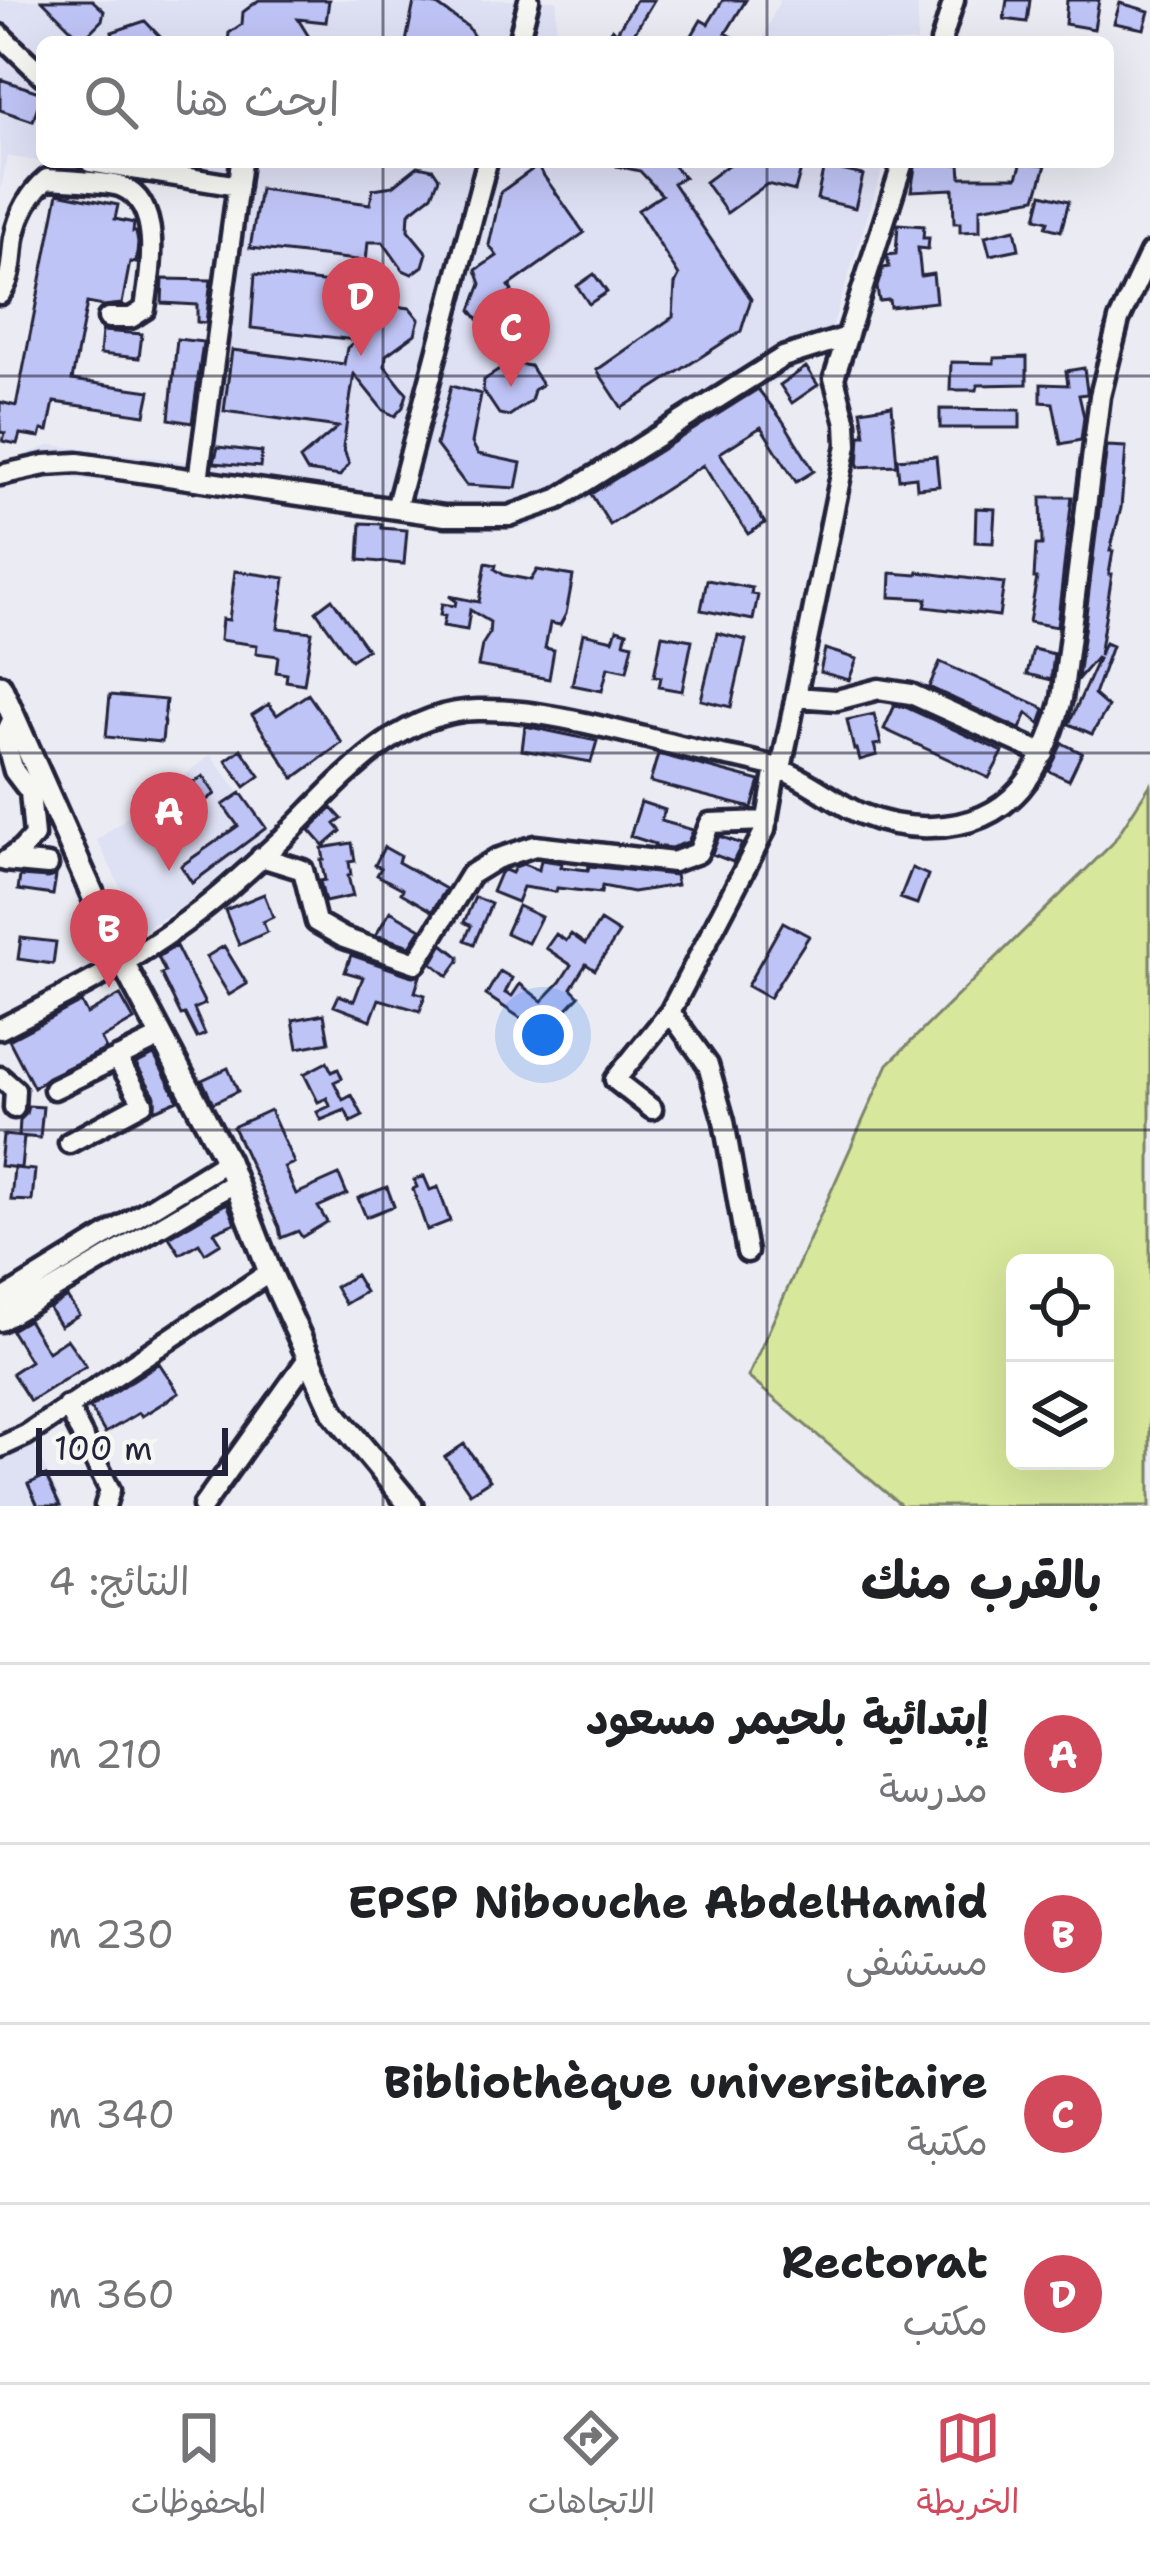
<!DOCTYPE html>
<html lang="ar">
<head>
<meta charset="utf-8">
<style>
  :root { --surface:#fff; --page:#f6f6f6; --text:#202124; --muted:#757577; --line:#e0e0e0; --accent:#d1495b }
  body { margin:0; font-family:"Shantell Sans","Playpen Sans Arabic",sans-serif; background:var(--page); color:var(--text); direction:rtl }
  .controls { position:absolute; right:36px; bottom:36px; display:grid; overflow:hidden; border-radius:18px; box-shadow:0 12px 48px #0002 }
  .controls button { width:108px; height:108px; display:grid; place-items:center; padding:0; border:0; border-bottom:3px solid var(--line); background:var(--surface); color:var(--text); font:60px sans-serif }
  .scale { position:absolute; left:36px; bottom:30px; width:192px; box-sizing:border-box; padding-left:12px; border:6px solid #22223b; border-top:0; font-size:33px; line-height:42px; white-space:nowrap; color:#22223b; -webkit-text-stroke:9px #f6f6f2; paint-order:stroke }
  .you { position:absolute; left:543px; top:1035px; width:42px; height:42px; margin:-30px; border:9px solid #fff; border-radius:50%; background:#1a73e8; box-shadow:0 0 0 18px #1a73e833 }
  .badge { display:grid; place-items:center; width:78px; height:78px; border-radius:50%; background:var(--accent); color:#fff; font-size:39px; font-weight:700 }
  .pin { position:absolute; translate:-50% -99px; filter:drop-shadow(0 3px 6px #0008) }
  .pin::after { content:''; position:absolute; top:63px; width:42px; height:36px; background:inherit; clip-path:polygon(0 0,100% 0,50% 100%) }
  .list { margin:0; padding:0; list-style:none }
  h2 { display:flex; justify-content:space-between; align-items:center; height:156px; margin:0; padding:0 48px; font-size:51px }
  h2 small { font-size:39px; font-weight:400; color:var(--muted) }
  .list li { display:grid; grid-template-columns:78px 1fr auto; gap:36px; align-items:center; box-sizing:border-box; height:180px; padding:0 48px; border-top:3px solid var(--line) }
  .list b { display:block; font-size:45px; white-space:nowrap }
  .list p { margin:0; font-size:39px; white-space:nowrap; color:var(--muted) }
  .list em { font-size:39px; font-style:normal; color:var(--muted) }
  .icon { flex:none; width:66px; height:66px; fill:none; stroke:currentColor; stroke-width:2; stroke-linecap:round; stroke-linejoin:round }
  .map { position:relative; flex:none; width:1150px; height:1506px; overflow:hidden; direction:ltr }
  .search { position:absolute; background:var(--surface); box-shadow:0 12px 48px #0002; left:36px; right:36px; top:36px; height:132px; display:flex; align-items:center; gap:30px; box-sizing:border-box; padding:0 42px; border-radius:18px; color:var(--muted); font-size:45px }
  .sheet { height:876px; background:var(--surface) }
  nav { display:flex; justify-content:space-around; align-items:center; box-sizing:border-box; height:168px; border-top:3px solid var(--line); background:var(--surface); font-size:33px; color:var(--muted) }
  nav a { display:grid; justify-items:center; gap:6px }
  nav .on { color:var(--accent) }
  .map>svg:first-child { display:block }
  .built { fill:#dee0f4 }
  .green { fill:#d7e79b; stroke:#7c846b; stroke-width:3; fill-rule:evenodd }
  .building { fill:#bfc4f6; stroke:#22223b; stroke-width:3 }
  .lines { fill:none; stroke-linecap:round; stroke-linejoin:round }
  .minor-casing { stroke:#22223b; stroke-width:27 }
  .major-casing { stroke:#22223b; stroke-width:30 }
  .minor { stroke:#f6f6f2; stroke-width:18 }
  .major { stroke:#f6f6f2; stroke-width:21 }
  .grid { fill:none; stroke:#22223b; stroke-width:3; stroke-opacity:0.55 }
</style>
</head>
<body>
<div class="map">
<svg width="1150" height="1506" viewBox="0 0 1150 1506">
  <rect width="100%" height="100%" fill="#ebecf3"/>
  <filter id="ink" filterUnits="userSpaceOnUse"><feTurbulence type="fractalNoise" baseFrequency=".00833" numOctaves="2"/><feDisplacementMap in="SourceGraphic" scale="24" xChannelSelector="R" yChannelSelector="G"/><feConvolveMatrix kernelMatrix="1 2 1 2 8 2 1 2 1" color-interpolation-filters="sRGB"/></filter>
  <g filter="url(#ink)">
    <!-- built -->
    <path class="built" d="M0 0H557L555 42H42V162L7 156 0 195Z
      M780 0H938L937 3 918 4 917 42H761Z
      M45 162H885L825 349 591 499 529 526 453 530 141 485 39 475 0 490V464L51 445 192 462 226 194Z
      M211 755 270 833 189 902 142 931 97 840Z
      M33 1444 64 1506H0V1460Z"/>
    <!-- green -->
    <path class="green" d="M1150 785V1506H902L748 1377 888 1064 1112 844ZM1015 1263H1105V1461H1015Z"/>
    <!-- building -->
    <path class="building" d="M42 0H92L104 11 102 20 82 40Z
      M259 0H329L326 22 298 19 309 37 303 42H228L229 33 242 24 243 12Z
      M636 0H654L630 40 634 42H604L612 29 617 32Z
      M723 0H746L726 33 742 42H688L701 20 708 24Z
      M1007 0H1030L1027 22 1004 19Z
      M1067 0H1099L1094 29 1065 24Z
      M414 2 437 5 468 27 477 42H406Z
      M1120 3 1149 11 1144 29 1114 23Z
      M145 21 165 42H115L112 32Z
      M0 79 42 93 33 121 0 110Z
      M618 162H670L684 177 673 183 751 299 741 331 622 408 597 370 673 317 675 284 679 276 638 210 662 195 640 171 617 166Z
      M732 162H803L795 191 767 184 727 213 705 182Z
      M916 162 960 164 961 177H1017L1022 162 1046 165 1036 198 980 208V231L960 232V223H954L953 189 911 191Z
      M418 166 433 169 439 178 432 195 409 213 408 230 427 253 423 266 412 274 403 270 383 242H368L366 261 250 248 260 189 370 204 373 189 393 186Z
      M537 166 584 233 509 286 512 291 478 319 471 310 481 284 476 270 497 256 489 245 501 192Z
      M824 166 863 175 855 208 817 199Z
      M58 193 118 205 115 219 134 223 133 232H136L138 243 136 263 130 262 122 304 103 306 87 303 72 380 150 391 145 415 54 402 48 431 42 430 40 437 20 434 17 444 3 441 5 433 0 432V402L16 406Z
      M1042 194 1069 201 1061 231 1046 227 1048 221 1036 218Z
      M898 224 924 226 923 238H929L928 249 918 248 921 276 933 274 936 302 890 307 889 300 879 301 877 287 883 268 889 267 887 255 896 254Z
      M1015 229 1019 249 990 255 985 236Z
      M255 274 363 287 356 340 394 306 410 308 419 319 415 334 386 355 385 366 407 394 403 407 395 416 383 410 354 374 343 447 349 464 340 476 307 471 300 459 338 427 224 411 232 350 344 364 347 348 356 340 251 328Z
      M594 274 607 292 589 304 577 286Z
      M163 279 211 280 206 323 197 322V305L162 303Z
      M102 331 142 334 139 358 100 354Z
      M177 339 203 342 192 423 169 419Z
      M1027 357V384L978 385 977 390H950L951 362 994 363V358Z
      M510 363 530 366 542 385 534 390 531 401 509 416 499 414 483 390 484 380Z
      M806 367 818 385 792 403 780 385Z
      M1084 368 1087 391V394L1079 395 1084 417 1081 440 1061 444 1053 403 1041 402V384L1068 385 1066 371Z
      M451 386 481 394 472 443 478 454 521 463 516 488 466 485 436 445Z
      M758 389 783 421 814 471 796 482 761 427 720 453 765 523 748 534 703 465 610 525 591 494Z
      M892 405 897 465 858 467 860 435H865L861 410Z
      M940 409 1020 410V428H940Z
      M1107 446 1126 447 1121 508 1110 551H1113L1109 574H1112L1099 656 1105 643 1112 646 1094 695 1108 707 1092 734 1069 724 1098 659 1096 658 1078 679Z
      M218 447 262 452 260 467 214 463Z
      M936 456 939 486 917 488 916 477 899 479 897 459Z
      M1041 497H1072L1057 627 1029 622 1037 578H1034L1036 545H1042Z
      M976 508 995 509 993 543 975 542Z
      M361 523 382 524V528L407 530 404 564 359 560Z
      M486 563 496 565 495 569 504 575 531 580 537 570 573 576 566 614 560 625 550 623 545 648 554 650 549 679 478 666 482 645 489 634 490 622 470 610 467 630 443 626 445 616 440 615 442 604 455 606 456 601 449 596 479 602Z
      M235 571 285 578 278 628 312 632 304 684 286 681 287 674 276 672 278 656 256 653 257 645 220 640 222 619 229 620Z
      M918 572 1004 583 999 616 925 607 927 599 890 597 891 573 917 575Z
      M707 580 752 588 751 594 758 595 753 620 701 610Z
      M332 599 367 649 351 660 316 611Z
      M617 629 627 632 624 642 633 644 627 671 608 667 602 691 572 685 583 633 613 640Z
      M717 633 746 640 731 707 701 700Z
      M662 635 692 640 682 691 659 687 661 677 654 676Z
      M825 649 857 659 849 680 820 672Z
      M1033 649 1054 654 1051 680 1027 674Z
      M940 662 1040 706 1045 710 1040 724 1027 713 1020 729 929 687Z
      M308 694 342 743 294 778 252 715 269 704 277 715Z
      M110 695 166 700 162 742 106 737Z
      M895 705 905 707 1003 752 989 778 884 729Z
      M874 714 881 744 874 745 877 755 860 760 857 749 854 750 847 720Z
      M525 726 597 741 591 762 522 750Z
      M1062 743 1082 753 1069 780 1049 771Z
      M241 749 260 776 245 787 226 760Z
      M658 754 760 781 752 808 650 782Z
      M203 776 215 794 152 838 140 820Z
      M241 793 266 828 192 883 181 866 238 826 223 805Z
      M641 802 665 810 661 821 693 830 688 842 671 848 654 846 655 844 630 836Z
      M332 808 342 819 335 824 341 831 324 846 310 830Z
      M719 836 742 844 733 862 712 854Z
      M352 843 355 861 349 862 351 875 348 876 353 896 325 902 320 881 325 880 321 860H324L322 848Z
      M384 847 400 856 398 862 446 889 432 911 401 893 403 889 377 875 381 868 375 865Z
      M541 860 562 863 561 867 588 870 589 866 675 875 677 885 633 892 602 886 601 893 557 888 556 892 523 887 517 902 492 892 500 873 505 870 512 873 515 867 523 864 539 870Z
      M912 868 928 875 917 904 900 898Z
      M20 876 47 878 56 876 53 895 18 890Z
      M264 894 273 917 263 922 267 932 239 945 225 910Z
      M475 897 491 904 474 944 465 940 471 926 464 922Z
      M518 906 541 917 528 943 506 933Z
      M390 911 421 929 410 946 376 935Z
      M600 921 619 933 595 970 586 964 571 988 579 996 560 1016 565 1019 552 1039 486 995 500 971 512 978 505 993 512 996 520 984 542 1001 560 982 571 965 546 948 556 934 566 941 571 934 585 944Z
      M783 922 809 936 769 998 747 986Z
      M21 938 56 942 53 964 18 959Z
      M443 944 459 957V961L448 976 432 963Z
      M176 946 205 1004 194 1009 205 1034 197 1038 185 1014 181 1015 161 974 165 972 158 957Z
      M224 946 247 984 229 995 206 957Z
      M351 955 412 976H420L415 992 425 995 420 1011 379 999 371 1020 334 1006 339 995 354 1001 363 977 345 972Z
      M120 995 134 1020 101 1039 106 1049 48 1077 34 1088 9 1040 81 1002 87 1014Z
      M324 1014 329 1042 298 1048 293 1020Z
      M154 1055 178 1100 155 1110V1096L136 1064Z
      M327 1062 332 1072 338 1069 342 1078 334 1082 343 1100 352 1095 363 1116 351 1122 345 1110 321 1120 317 1112 330 1106 327 1098 318 1102 304 1074Z
      M228 1068 238 1091 213 1103 202 1080Z
      M28 1106 43 1107 40 1138 19 1136 20 1120 26 1114Z
      M270 1110 294 1163 284 1167 296 1194 339 1175 347 1194 318 1207 327 1222 302 1237 298 1231 281 1238 279 1227 233 1127Z
      M3 1135 24 1137 21 1168 0 1166Z
      M14 1168 35 1170 32 1201 11 1200Z
      M424 1176 430 1190 438 1187 450 1221 427 1230 413 1189 417 1187 414 1180Z
      M387 1187 394 1206 366 1217 358 1198Z
      M227 1203 235 1223 214 1232 221 1243 205 1253 199 1243 180 1254 169 1237Z
      M355 1275 365 1292 345 1304 335 1287Z
      M67 1297 79 1315 60 1326 49 1308Z
      M28 1320 48 1352 67 1339 86 1366 30 1401 12 1373 30 1361 11 1330Z
      M159 1363 179 1393 142 1416 139 1413 105 1433 90 1408Z
      M464 1444 490 1480 470 1493 445 1457Z
      M46 1476 60 1506H38L28 1484Z"/>
    <g class="lines">
      <defs>
        <path id="minor" d="M0 35 42 75
          M518 42 529 0
          M941 42 954 0
          M90 162 238 186
          M0 294C13 278 11 258 14 238 19 214 29 194 47 179 62 180 111 182 122 187 164 205 150 275 145 309L131 318H108
          M0 475 45 465 78 463 445 516H509L558 499 783 357 847 337
          M198 480 241 162
          M396 509 487 162
          M796 697 837 700 879 689 911 694 1044 754
          M781 769 847 445 846 423 834 378 903 162
          M261 857 303 870 316 922 344 938 416 963 470 875 496 859 535 846 673 862 698 853 710 823 767 821
          M5 861 22 849 34 836 30 792 14 771 7 747V731L14 716
          M5 861 48 865
          M670 1012 708 1065 724 1121 747 1252
          M0 1029C67 995 136 960 196 914 227 891 257 862 285 836 339 783 396 711 478 710 546 708 627 734 693 749 722 756 755 759 782 770 810 781 834 802 861 814 885 824 907 828 932 827 1013 825 1044 769 1062 699L1100 396 1119 320 1150 253
          M0 1077 15 1090 14 1108
          M54 1089 161 1037
          M652 1109 615 1080 670 1012 765 830 776 768
          M69 1143 143 1103 117 1058
          M0 1301 227 1161
          M0 1321 234 1183
          M67 1406 110 1490 105 1506
          M0 1447 26 1435 270 1272
          M203 1506 309 1357"/>
        <path id="major" d="M0 686 123 963 227 1161 270 1272 334 1413 411 1506"/>
      </defs>
      <!-- minor casing -->
      <use href="#minor" class="minor-casing"/>
      <!-- major casing -->
      <use href="#major" class="major-casing"/>
      <!-- minor -->
      <use href="#minor" class="minor"/>
      <!-- major -->
      <use href="#major" class="major"/>
    </g>
  </g>
  <!-- grid -->
  <path class="grid" d="M383 0V42M767 0V42M383 162V1506M767 162V1506M0 376H1150M0 753H1150M0 1130H1150"/>
</svg>
<div class="controls">
<button><svg class="icon" aria-label="locate" viewBox="0 0 24 24"><circle cx="12" cy="12" r="6"/><path d="M12 2v4M12 18v4M2 12h4M18 12h4"/></svg></button>
<button><svg class="icon" aria-label="layers" viewBox="0 0 24 24"><path d="M12 4l9 5-9 5-9-5zM3 14l9 5 9-5"/></svg></button>
</div>
<div class="scale">100 m</div>
<div class="you"></div>
<div class="pin badge" style="left:169px;top:871px">A</div>
<div class="pin badge" style="left:109px;top:988px">B</div>
<div class="pin badge" style="left:511px;top:387px">C</div>
<div class="pin badge" style="left:361px;top:356px">D</div>
<div class="search"><svg class="icon" aria-label="search" viewBox="0 0 24 24"><circle cx="10" cy="10" r="6"/><path d="M15 15l6 6"/></svg>ابحث هنا</div>
</div>
<section class="sheet">
<h2>بالقرب منك<small>النتائج: 4</small></h2>
<ul class="list">
<li><span class="badge">A</span><div><b>إبتدائية بلحيمر مسعود</b><p>مدرسة</p></div><em>210 m</em></li>
<li><span class="badge">B</span><div><b>EPSP Nibouche AbdelHamid</b><p>مستشفى</p></div><em>230 m</em></li>
<li><span class="badge">C</span><div><b>Bibliothèque universitaire</b><p>مكتبة</p></div><em>340 m</em></li>
<li><span class="badge">D</span><div><b>Rectorat</b><p>مكتب</p></div><em>360 m</em></li>
</ul>
</section>
<nav>
<a class="on"><svg class="icon" aria-label="map" viewBox="0 0 24 24"><path d="M3 6l6-2 6 2 6-2v14l-6 2-6-2-6 2zM9 4v14M15 6v14"/></svg>الخريطة</a>
<a><svg class="icon" aria-label="directions" viewBox="0 0 24 24"><path d="M12 3l9 9-9 9-9-9zM9 14v-3h6M13 9l2 2-2 2"/></svg>الاتجاهات</a>
<a><svg class="icon" aria-label="saved" viewBox="0 0 24 24"><path d="M7 4h10v16l-5-4-5 4z"/></svg>المحفوظات</a>
</nav>
</body>
</html>
